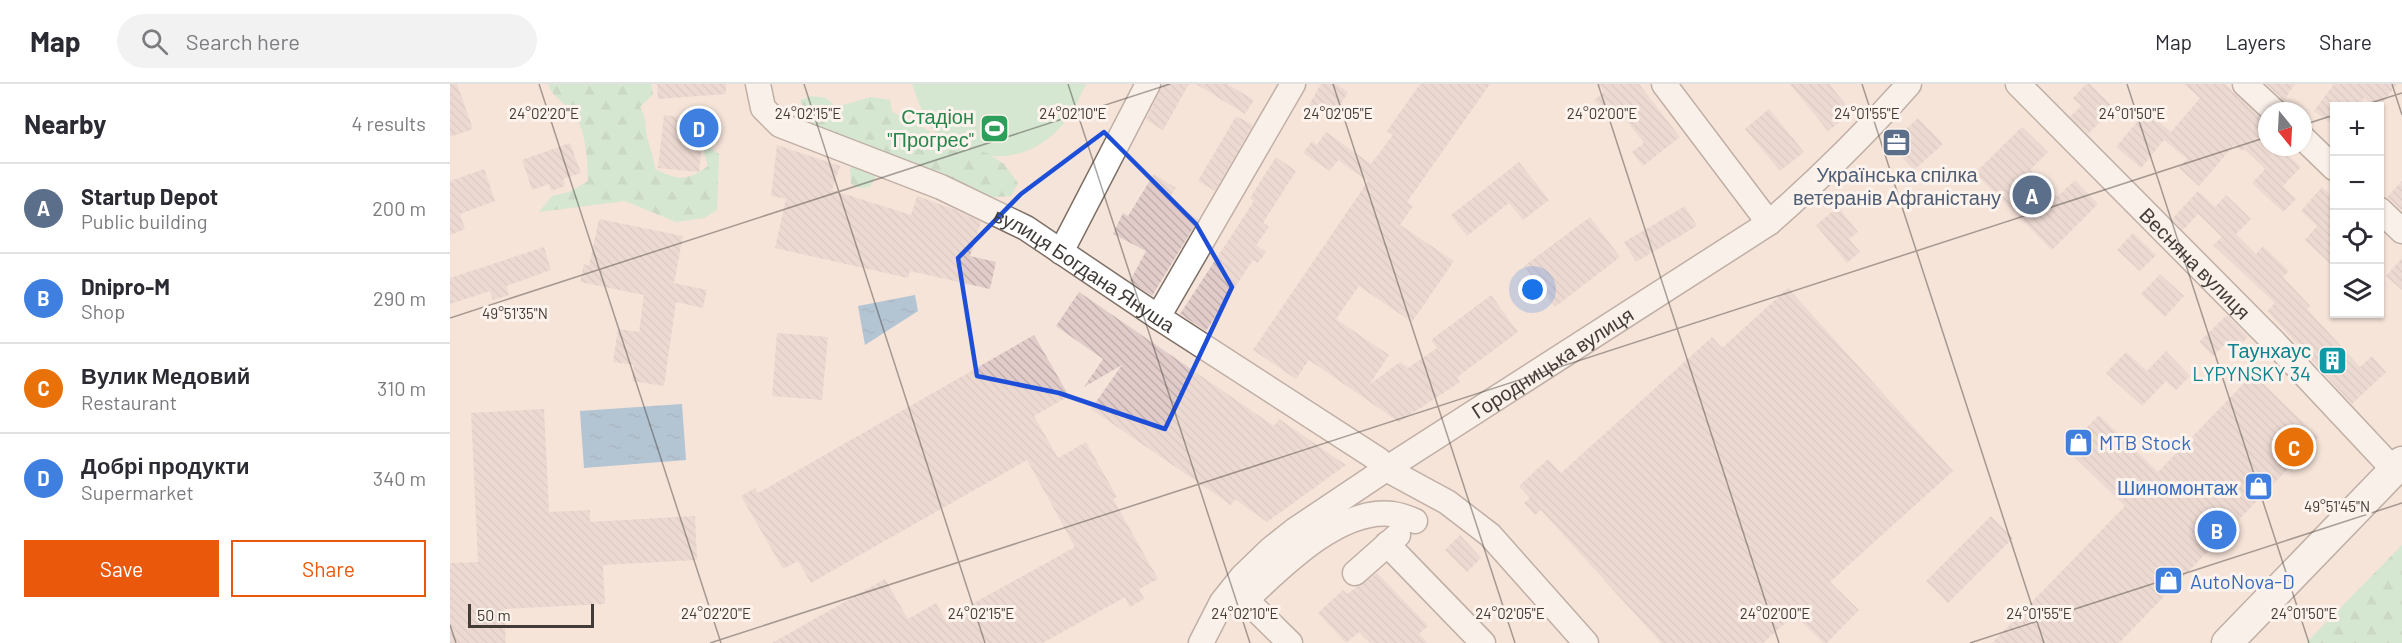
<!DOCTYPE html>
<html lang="en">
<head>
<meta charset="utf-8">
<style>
  :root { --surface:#fff; --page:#f2f2f3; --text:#2b2b33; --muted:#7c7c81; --line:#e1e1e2; --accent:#ea580c }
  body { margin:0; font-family:Barlow,sans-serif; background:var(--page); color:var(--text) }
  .controls { position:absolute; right:18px; top:18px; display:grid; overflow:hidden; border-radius:0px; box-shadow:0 2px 4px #0004 }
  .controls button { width:54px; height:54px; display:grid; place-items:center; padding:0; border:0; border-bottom:2px solid var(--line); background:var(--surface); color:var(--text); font:30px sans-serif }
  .compass { position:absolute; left:1808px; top:18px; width:54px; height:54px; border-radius:50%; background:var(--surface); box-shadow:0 2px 4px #0004; rotate:162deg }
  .scale { position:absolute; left:18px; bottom:15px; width:126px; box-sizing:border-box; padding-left:6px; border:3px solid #423b37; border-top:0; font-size:16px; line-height:21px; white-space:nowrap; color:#423b37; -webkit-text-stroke:4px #fdf3ec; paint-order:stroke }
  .you { position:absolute; left:1083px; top:206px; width:21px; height:21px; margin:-15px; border:4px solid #fff; border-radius:50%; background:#1a73e8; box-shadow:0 0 0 9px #1a73e833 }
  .badge { display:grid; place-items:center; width:39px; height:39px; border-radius:50%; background:var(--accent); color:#fff; font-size:20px; font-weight:700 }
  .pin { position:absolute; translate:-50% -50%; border:3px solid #fff; box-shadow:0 2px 6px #0006 }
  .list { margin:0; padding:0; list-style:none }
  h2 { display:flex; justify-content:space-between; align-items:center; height:78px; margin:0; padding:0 24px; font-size:26px }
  h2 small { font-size:20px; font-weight:400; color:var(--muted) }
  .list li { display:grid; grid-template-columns:39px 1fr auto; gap:18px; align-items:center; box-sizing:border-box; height:90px; padding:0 24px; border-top:2px solid var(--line) }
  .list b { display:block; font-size:22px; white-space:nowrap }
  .list p { margin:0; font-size:20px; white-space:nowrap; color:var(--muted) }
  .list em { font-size:20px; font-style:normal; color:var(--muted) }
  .actions { display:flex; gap:12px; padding:18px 24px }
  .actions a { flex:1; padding:14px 0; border:2px solid var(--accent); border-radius:0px; text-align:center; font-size:21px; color:var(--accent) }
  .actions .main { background:var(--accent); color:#fff }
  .icon { flex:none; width:33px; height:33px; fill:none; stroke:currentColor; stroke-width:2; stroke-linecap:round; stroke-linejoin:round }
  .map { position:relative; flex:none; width:1952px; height:559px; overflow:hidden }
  header { display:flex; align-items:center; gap:36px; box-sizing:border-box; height:84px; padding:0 30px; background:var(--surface); border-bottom:2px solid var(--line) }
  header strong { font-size:28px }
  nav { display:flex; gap:33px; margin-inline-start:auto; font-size:21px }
  .search { width:420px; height:54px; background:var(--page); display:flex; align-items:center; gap:15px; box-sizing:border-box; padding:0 21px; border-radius:33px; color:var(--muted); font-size:22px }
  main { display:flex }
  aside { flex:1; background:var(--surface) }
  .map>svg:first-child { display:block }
  .green { fill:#aee9c8 }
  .forest { fill:url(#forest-firs) }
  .water { fill:url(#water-ripples) }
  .building { fill:url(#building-back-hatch) }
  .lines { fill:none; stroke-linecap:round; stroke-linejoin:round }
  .minor-casing { stroke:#7e6f65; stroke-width:27 }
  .major-casing { stroke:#7e6f65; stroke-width:33 }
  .minor { stroke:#fff; stroke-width:24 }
  .major { stroke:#fff; stroke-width:30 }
  .marked { fill:none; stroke:#1d4ed8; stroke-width:4.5; stroke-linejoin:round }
  .ticks { fill:none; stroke:#423b37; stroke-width:1.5; stroke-opacity:0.45 }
  .labels { text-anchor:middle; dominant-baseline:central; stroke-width:6; stroke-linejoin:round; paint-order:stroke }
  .leisure-label { font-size:20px; fill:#27864d; stroke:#fdf3ec; text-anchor:end }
  .service-label { font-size:20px; fill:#4e5e75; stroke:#fdf3ec }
  .street-label { font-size:20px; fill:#423b37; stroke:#fdf3ec }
  .culture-label { font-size:20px; fill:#0d838f; stroke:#fdf3ec; text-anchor:end }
  .shop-label { font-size:20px; fill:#366cbe; stroke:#fdf3ec; text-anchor:start }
  .ticks-label { font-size:15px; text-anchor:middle; fill:#423b37; stroke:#fdf3ec; stroke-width:6; stroke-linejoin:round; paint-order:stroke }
</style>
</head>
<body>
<header>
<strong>Map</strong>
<div class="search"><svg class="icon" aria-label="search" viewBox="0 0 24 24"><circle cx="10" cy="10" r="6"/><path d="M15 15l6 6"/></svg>Search here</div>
<nav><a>Map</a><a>Layers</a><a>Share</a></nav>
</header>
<main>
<aside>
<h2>Nearby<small>4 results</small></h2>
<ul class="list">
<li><span class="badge" style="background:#5c6f8a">A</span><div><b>Startup Depot</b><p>Public building</p></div><em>200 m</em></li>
<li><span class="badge" style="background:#3f7fe0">B</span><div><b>Dnipro-M</b><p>Shop</p></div><em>290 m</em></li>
<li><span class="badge" style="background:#e8710a">C</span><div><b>Вулик Медовий</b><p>Restaurant</p></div><em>310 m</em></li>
<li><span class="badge" style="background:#3f7fe0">D</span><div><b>Добрі продукти</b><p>Supermarket</p></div><em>340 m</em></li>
</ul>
<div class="actions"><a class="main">Save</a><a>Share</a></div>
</aside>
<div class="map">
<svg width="1952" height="559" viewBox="0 0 1952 559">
  <defs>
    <pattern id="forest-firs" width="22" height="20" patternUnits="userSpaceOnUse" patternTransform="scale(1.5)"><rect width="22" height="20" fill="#aee9c8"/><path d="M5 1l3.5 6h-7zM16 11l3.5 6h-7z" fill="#97c9ac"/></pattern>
    <pattern id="water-ripples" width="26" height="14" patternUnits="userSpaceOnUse" patternTransform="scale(1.5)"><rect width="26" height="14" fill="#629dcc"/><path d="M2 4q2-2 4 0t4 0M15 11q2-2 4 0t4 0" fill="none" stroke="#5281a6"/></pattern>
    <pattern id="building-back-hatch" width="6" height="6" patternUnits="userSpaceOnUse" patternTransform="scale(1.5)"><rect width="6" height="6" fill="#e1ccca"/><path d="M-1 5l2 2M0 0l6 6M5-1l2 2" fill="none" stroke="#c2b0ae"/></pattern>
  </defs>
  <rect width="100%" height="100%" fill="#f5e4d9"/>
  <!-- green -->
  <path class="green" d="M462 0H636C630 11 626 24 619 33 594 66 562 79 522 69 510 66 494 59 486 50 473 35 469 18 462 0Z"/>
  <!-- forest -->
  <path class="forest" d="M98 0H201L203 10 190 23C198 37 194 43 198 56 200 66 204 74 205 85 227 96 237 98 258 82L252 62 254 58 269 70 267 126 254 134 226 138 175 117 89 128 102 112 119 108 138 97C137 76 137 50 125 32 117 19 103 15 98 0Z
    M362 12 376 14 386 23 421 13 440 16 442 28 470 41 492 56 537 69 554 80 568 99 561 112 534 114 427 90 420 103 410 104 401 100 400 85 403 77C381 58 360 44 350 16Z
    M1952 461V559H1856Z"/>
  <!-- water -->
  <path class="water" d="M465 211 468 227 415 261 408 222Z
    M232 320 236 376 134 384 130 327Z"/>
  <!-- building -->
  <path class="building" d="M0 0H7L23 45 0 53Z
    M207 0H276V10L208 15Z
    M713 0H739L713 46 696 36Z
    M746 0H777L804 16 795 30Z
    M871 0H886L898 8 882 35 859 21Z
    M970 0H1040L957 118 963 122 950 141 1004 177 962 238 909 202 886 235 939 271 919 301 950 278 958 284 987 264 981 256 1041 211 1068 248 1007 293 1010 298 949 338 859 276 846 295 803 266 918 97 888 76 880 87 853 69 862 57 867 61 876 48 921 80 943 51 937 47Z
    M1148 0H1189L1230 53 1193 82 1182 68 1194 59 1164 21 1154 29 1144 16 1154 8Z
    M1340 0H1379L1402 28 1378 47Z
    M1636 0H1640L1664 24 1638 50 1620 33 1631 22 1623 14Z
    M1734 0H1775L1817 39V63H1829L1851 83 1833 102 1846 115 1833 128 1802 99 1815 85 1794 65 1792 67 1784 61 1749 102 1729 84 1737 75 1714 56 1691 84 1666 63 1696 27 1721 48 1750 14Z
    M1816 0H1845L1834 16Z
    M1884 0H1947L1929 24 1914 14 1908 22H1884V42L1864 27Z
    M1319 25 1354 68 1330 87 1295 45Z
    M214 31 254 36 249 88 208 84Z
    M786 32 803 41 765 107 748 97Z
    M1468 34 1493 60 1464 86 1440 60Z
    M1572 43 1598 68 1580 86 1607 113 1625 96 1648 120 1602 166 1525 89Z
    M120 59 131 89 113 95 115 102 101 107 99 100 82 106 72 76Z
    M327 61 390 82 382 106 461 131 467 112 503 125 531 138 520 172 546 178 540 205 460 187 458 194 325 164 336 115 321 112Z
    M826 73 846 87 813 139 819 143 806 161 816 168 808 179 803 176 756 247 730 230 804 117 800 114Z
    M1069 78 1099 116 1073 136 1059 119 1017 152 1001 131Z
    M34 85 45 117 10 130 15 145 0 151V97Z
    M704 90 726 104 719 114 748 136 702 212 680 197 696 167 663 150 673 129 678 132Z
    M1952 97V127L1937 113Z
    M1872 103 1884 114V183L1855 156 1867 142 1851 127Z
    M1748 107 1765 123 1776 111 1801 135 1786 150 1806 170 1813 162 1839 187 1833 193 1860 222 1857 225 1910 283 1922 272 1936 288 1902 320 1817 227 1825 219 1763 161 1772 153 1748 130 1733 146 1722 135Z
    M1235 122 1247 142 1186 178 1174 158Z
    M1388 123 1408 148 1399 155 1410 168 1397 179 1366 141Z
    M1140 133 1170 173 1105 223 1074 182Z
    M149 135 233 152 224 199 257 206 253 224 226 218 214 302 182 297 184 281 163 278 168 245 189 248 194 211 130 198 134 180 139 182Z
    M1683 149 1706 171 1690 187 1667 166Z
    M94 163 101 186 56 202 59 211 43 216 40 207 0 220V194Z
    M1952 174V206L1936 192Z
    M1710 190 1734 212 1715 233 1691 210Z
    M1338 204 1503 387 1380 498 1409 526 1377 559H1374L1344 531 1313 559H1211L1091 426 1085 431 1074 419 1080 414 1069 402 1098 375 1111 389 1262 253 1272 264Z
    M629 208 824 342 829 335 896 381 817 438 785 415 781 421 641 325 672 281 634 303 653 275 606 242Z
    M1777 231 1798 253 1783 268 1775 260 1763 272 1749 258Z
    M327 249 378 253 372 316 322 312Z
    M584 251 619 312 584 332 608 374 636 358 667 413 663 415 708 495 689 505 694 515 680 523 675 513 593 559H322L435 495 458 535 486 519 495 535 625 463 577 376 361 499 348 477 333 485 291 412 305 404 308 409Z
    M1716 267 1740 292 1726 306 1716 297 1692 322 1656 289 1676 268 1697 287Z
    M1803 290 1869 353 1669 559H1542L1675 422 1616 365 1649 331 1708 388Z
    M94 325 99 428 140 426V438L245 432 247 476 153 481 155 520 54 525 56 559H0V479L28 478 21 329Z
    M1541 432 1563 454 1498 519 1476 497Z
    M1010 451 1031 474 1017 488 995 466Z
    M927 489 978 542 969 550 978 559H920L909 548 896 559 868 529 893 506 897 510Z"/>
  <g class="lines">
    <defs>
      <g id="minor">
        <path id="s1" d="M308 0 313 24 330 41 491 103 576 144 708 233 929 376 936 385 997 418 1040 451 1136 559"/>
        <path d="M1214 0 1319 139"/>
        <path id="s2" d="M1568 0 1824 258 1945 387"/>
        <path d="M1795 0 1824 27"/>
        <path d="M1853 54 1884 84"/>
        <path d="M1930 126 1952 147"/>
        <path d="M611 168 698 0"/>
        <path d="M708 233 843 0"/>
        <path d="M937 460 1033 559"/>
        <path d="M905 489 948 451"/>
        <path d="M785 505 840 559"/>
        <path d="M796 516C832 482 889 424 942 430 949 431 958 434 965 437"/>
        <path id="s3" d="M751 559 772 518 792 493 821 465 845 446 936 385 1319 139C1369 95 1415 50 1459 0"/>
      </g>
      <path id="major" d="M1777 559 1952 378"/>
    </defs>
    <!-- minor casing -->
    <use href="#minor" class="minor-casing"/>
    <!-- major casing -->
    <use href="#major" class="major-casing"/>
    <!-- minor -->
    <use href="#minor" class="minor"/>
    <!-- major -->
    <use href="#major" class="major"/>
  </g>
  <!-- marked area -->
  <path d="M0 0H1952V559H0ZM654 48 746 140 782 203 715 345 609 309 527 292 508 174 571 110Z" fill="#f5e4d9" fill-opacity=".55" fill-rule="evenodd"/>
  <path class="marked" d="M654 48 746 140 782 203 715 345 609 309 527 292 508 174 571 110Z"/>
  <!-- ticks -->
  <path class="ticks" d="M89 0 271 559M354 0 535 559M618 0 800 559M883 0 1065 559M1148 0 1329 559M1412 0 1594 559M1677 0 1859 559M1942 0 1952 31M1911 22 1952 9M1853 41 1884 31M0 234 720 0M0 541 6 559M260 559 1817 53M1520 559 1952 419"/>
  <!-- icons -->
  <defs>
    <symbol id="stadium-square" viewBox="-11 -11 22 22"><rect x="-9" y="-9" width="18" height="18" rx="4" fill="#2e9e5b" stroke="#fdf3ec"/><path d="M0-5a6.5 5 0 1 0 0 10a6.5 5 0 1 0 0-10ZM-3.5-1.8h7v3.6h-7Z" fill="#fff"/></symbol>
    <symbol id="office-square" viewBox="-11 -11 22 22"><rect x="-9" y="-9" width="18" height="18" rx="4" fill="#5c6f8a" stroke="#fdf3ec"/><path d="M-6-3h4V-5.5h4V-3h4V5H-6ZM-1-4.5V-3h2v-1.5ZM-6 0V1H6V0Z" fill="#fff"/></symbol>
    <symbol id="building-square" viewBox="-11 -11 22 22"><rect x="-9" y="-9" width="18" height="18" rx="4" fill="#0f9aa8" stroke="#fdf3ec"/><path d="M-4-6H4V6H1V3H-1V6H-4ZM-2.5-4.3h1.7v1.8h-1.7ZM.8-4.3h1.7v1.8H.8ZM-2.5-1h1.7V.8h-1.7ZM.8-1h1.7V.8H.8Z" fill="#fff"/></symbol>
    <symbol id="shop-square" viewBox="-11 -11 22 22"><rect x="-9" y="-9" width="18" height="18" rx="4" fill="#3f7fe0" stroke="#fdf3ec"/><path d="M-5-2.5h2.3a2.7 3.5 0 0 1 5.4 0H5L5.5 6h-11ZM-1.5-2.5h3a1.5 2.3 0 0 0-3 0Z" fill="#fff"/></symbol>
  </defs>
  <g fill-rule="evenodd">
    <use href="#stadium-square" x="528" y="28" width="33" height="33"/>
    <use href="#office-square" x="1430" y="42" width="33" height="33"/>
    <use href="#building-square" x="1866" y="260" width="33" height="33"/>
    <use href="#shop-square" x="1612" y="342" width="33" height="33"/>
    <use href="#shop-square" x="1792" y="386" width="33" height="33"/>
    <use href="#shop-square" x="1702" y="480" width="33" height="33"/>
  </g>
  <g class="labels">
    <!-- leisure labels -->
    <g class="leisure-label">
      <text x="524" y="32">Стадіон<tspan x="524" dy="23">"Прогрес"</tspan></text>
    </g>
    <!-- service labels -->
    <g class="service-label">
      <text x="1447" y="90">Українська спілка<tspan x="1447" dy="23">ветеранів Афганістану</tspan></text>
    </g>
    <!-- street labels -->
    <g class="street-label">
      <text stroke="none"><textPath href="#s2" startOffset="252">Весняна вулиця</textPath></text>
      <text stroke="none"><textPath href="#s1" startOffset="387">вулиця Богдана Януша</textPath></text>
      <text stroke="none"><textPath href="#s3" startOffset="456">Городницька вулиця</textPath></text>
    </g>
    <!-- culture labels -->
    <g class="culture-label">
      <text x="1861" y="266">Таунхаус<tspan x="1861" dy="23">LYPYNSKY 34</tspan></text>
    </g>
    <!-- shop labels -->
    <g class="shop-label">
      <text x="1649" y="358">MTB Stock</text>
      <text x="1788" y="403" text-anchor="end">Шиномонтаж</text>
      <text x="1740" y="497">AutoNova-D</text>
    </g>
  </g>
  <g class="ticks-label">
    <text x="94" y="35">24°02'20"E</text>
    <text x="358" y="35">24°02'15"E</text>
    <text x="623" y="35">24°02'10"E</text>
    <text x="888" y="35">24°02'05"E</text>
    <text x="1152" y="35">24°02'00"E</text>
    <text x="1417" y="35">24°01'55"E</text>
    <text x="1682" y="35">24°01'50"E</text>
    <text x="65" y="235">49°51'35"N</text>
    <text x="1887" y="428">49°51'45"N</text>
    <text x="266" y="535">24°02'20"E</text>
    <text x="531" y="535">24°02'15"E</text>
    <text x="795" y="535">24°02'10"E</text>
    <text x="1060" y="535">24°02'05"E</text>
    <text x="1325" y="535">24°02'00"E</text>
    <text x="1589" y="535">24°01'55"E</text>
    <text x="1854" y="535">24°01'50"E</text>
  </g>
</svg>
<div class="controls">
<button>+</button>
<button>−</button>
<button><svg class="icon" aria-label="locate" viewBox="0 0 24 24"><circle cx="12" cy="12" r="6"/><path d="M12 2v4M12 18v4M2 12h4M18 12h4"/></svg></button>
<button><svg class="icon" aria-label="layers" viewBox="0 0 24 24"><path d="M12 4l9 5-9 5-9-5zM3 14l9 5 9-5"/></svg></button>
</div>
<svg class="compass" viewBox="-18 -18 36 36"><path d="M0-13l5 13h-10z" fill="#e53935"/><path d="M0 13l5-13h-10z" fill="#7c7c81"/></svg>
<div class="scale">50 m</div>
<div class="you"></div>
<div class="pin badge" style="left:1582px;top:111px;background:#5c6f8a">A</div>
<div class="pin badge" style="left:1767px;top:446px;background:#3f7fe0">B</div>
<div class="pin badge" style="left:1844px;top:363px;background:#e8710a">C</div>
<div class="pin badge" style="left:249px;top:44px;background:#3f7fe0">D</div>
</div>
</main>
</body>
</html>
